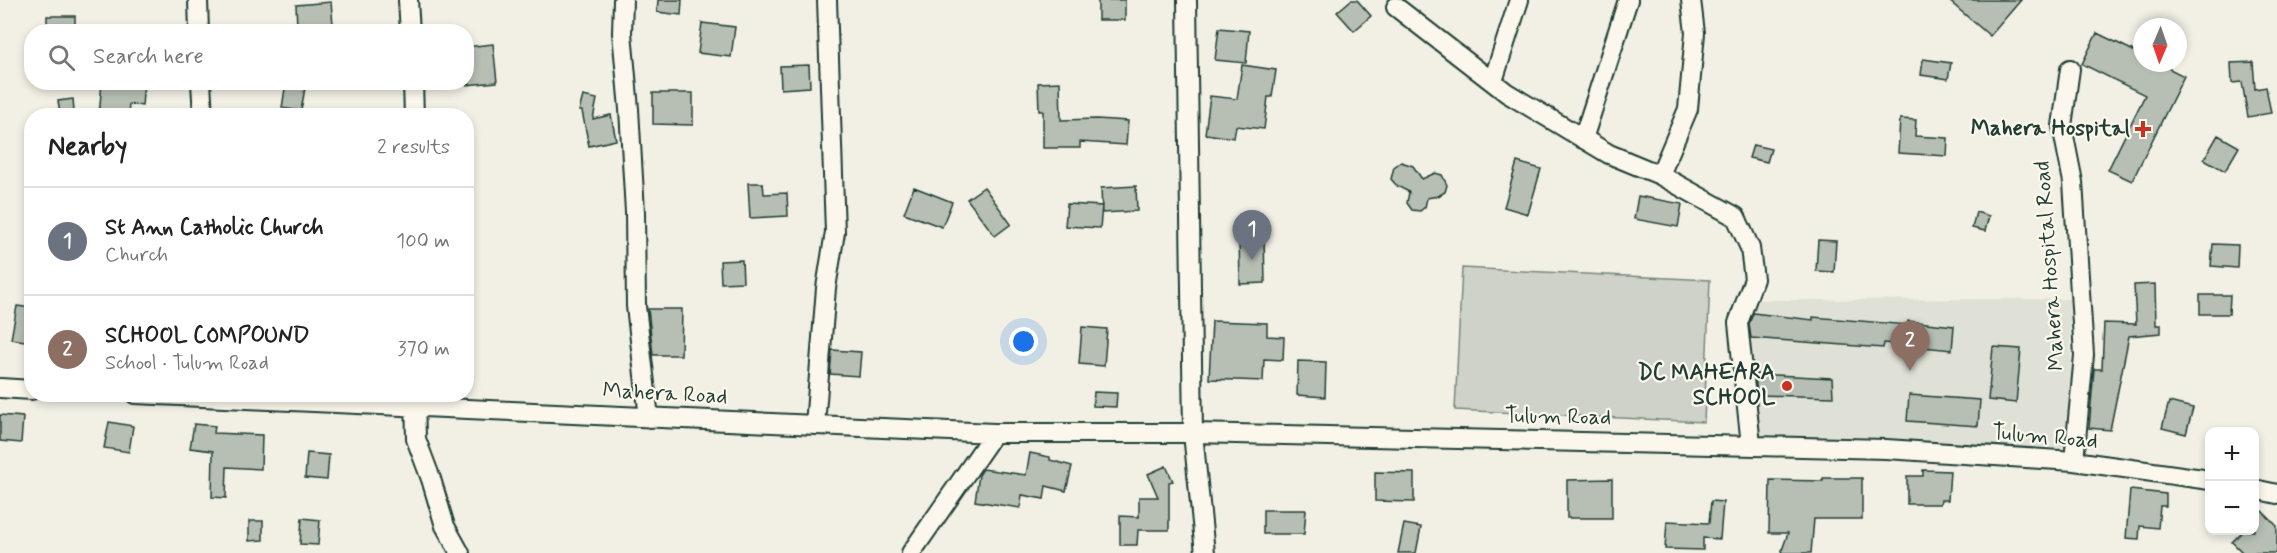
<!DOCTYPE html>
<html lang="en">
<head>
<meta charset="utf-8">
<style>
  :root { --surface:#fff; --page:#f2f2f2; --text:#222; --muted:#767676; --line:#e0e0e0; --accent:#2563eb }
  body { margin:0; font-family:Mynerve,sans-serif; background:var(--page); color:var(--text) }
  .controls { position:absolute; right:18px; bottom:18px; display:grid; overflow:hidden; border-radius:12px; box-shadow:0 3px 9px #0003 }
  .controls button { width:54px; height:54px; display:grid; place-items:center; padding:0; border:0; border-bottom:2px solid var(--line); background:var(--surface); color:var(--text); font:30px sans-serif }
  .compass { position:absolute; left:2133px; top:18px; width:54px; height:54px; border-radius:50%; background:var(--surface); box-shadow:0 3px 9px #0003; rotate:182deg }
  .you { position:absolute; left:1024px; top:342px; width:21px; height:21px; margin:-15px; border:4px solid #fff; border-radius:50%; background:#1a73e8; box-shadow:0 0 0 9px #1a73e833 }
  .badge { display:grid; place-items:center; width:39px; height:39px; border-radius:50%; background:var(--accent); color:#fff; font-size:20px; font-weight:700 }
  .pin { position:absolute; translate:-50% -50px; filter:drop-shadow(0 2px 3px #0008) }
  .pin::after { content:''; position:absolute; top:32px; width:21px; height:18px; background:inherit; clip-path:polygon(0 0,100% 0,50% 100%) }
  .list { margin:0; padding:0; list-style:none }
  h2 { display:flex; justify-content:space-between; align-items:center; height:78px; margin:0; padding:0 24px; font-size:26px }
  h2 small { font-size:20px; font-weight:400; color:var(--muted) }
  .list li { display:grid; grid-template-columns:39px 1fr auto; gap:18px; align-items:center; box-sizing:border-box; height:108px; padding:0 24px; border-top:2px solid var(--line) }
  .list b { display:block; font-size:22px; white-space:nowrap }
  .list p { margin:0; font-size:20px; white-space:nowrap; color:var(--muted) }
  .list em { font-size:20px; font-style:normal; color:var(--muted) }
  .icon { flex:none; width:33px; height:33px; fill:none; stroke:currentColor; stroke-width:2; stroke-linecap:round; stroke-linejoin:round }
  .map { position:relative; flex:none; width:2277px; height:553px; overflow:hidden }
  .search { position:absolute; background:var(--surface); box-shadow:0 3px 9px #0003; left:24px; top:24px; width:450px; height:66px; display:flex; align-items:center; gap:15px; box-sizing:border-box; padding:0 21px; border-radius:24px; color:var(--muted); font-size:22px }
  .panel { position:absolute; background:var(--surface); box-shadow:0 3px 9px #0003; left:24px; top:108px; width:450px; height:294px; border-radius:24px }
  .map>svg:first-child { display:block }
  .built { fill:#e0e1d6 }
  .green { fill:#cfd2c8; stroke:#77887e; stroke-width:1.5 }
  .building { fill:#b7beb3; stroke:#1f3d34; stroke-width:1.5 }
  .lines { fill:none; stroke-linecap:round; stroke-linejoin:round }
  .minor-casing { stroke:#1f3d34; stroke-width:22 }
  .minor { stroke:#fbf7ec; stroke-width:18 }
  .poi-dot { fill:#c8321e; stroke:#fbf7ec; stroke-width:2 }
  .labels { text-anchor:middle; dominant-baseline:central; stroke-width:4.5; stroke-linejoin:round; paint-order:stroke }
  .poi-label { font-size:22px; font-weight:bold; fill:#1f3d34; stroke:#fbf7ec; text-anchor:end }
  .street-label { font-size:22px; fill:#1f3d34; stroke:#fbf7ec }
</style>
</head>
<body>
<div class="map">
<svg width="2277" height="553" viewBox="0 0 2277 553">
  <rect width="100%" height="100%" fill="#f2f0e5"/>
  <filter id="ink" filterUnits="userSpaceOnUse"><feTurbulence type="fractalNoise" baseFrequency=".0167" numOctaves="2"/><feDisplacementMap in="SourceGraphic" scale="12" xChannelSelector="R" yChannelSelector="G"/><feConvolveMatrix kernelMatrix="1 2 1 2 8 2 1 2 1" color-interpolation-filters="sRGB"/></filter>
  <g filter="url(#ink)">
    <!-- built -->
    <path class="built" d="M2069 299 2074 461 1751 441 1745 300Z"/>
    <!-- green -->
    <path class="green" d="M1462 268 1710 280 1704 422 1455 410Z"/>
    <!-- building -->
    <path class="building" d="M658 0H682L681 15 657 12Z
      M1098 0H1125V20H1098Z
      M1351 0H1357L1371 16 1354 31 1337 12Z
      M1948 0H2021L1990 36Z
      M331 2 333 24 297 26 296 5Z
      M47 16H75V32H47Z
      M702 23 735 27 731 57 698 53Z
      M1219 28 1249 31 1246 63 1215 60Z
      M2097 33 2142 55V63H2158L2184 76 2132 181 2108 170 2145 95 2082 64Z
      M493 44 497 82 466 85V47Z
      M1923 59 1951 63 1948 79 1921 75Z
      M2253 62 2255 89 2266 87 2271 113 2248 117 2242 82 2232 83 2231 63Z
      M809 65 810 87 781 89 780 66Z
      M1242 65 1276 70 1272 97H1268L1264 129 1236 126 1234 138 1205 134 1210 96 1237 99Z
      M102 82H144L142 106 129 104 128 116H99Z
      M286 82H306L301 111 282 108Z
      M1060 82 1061 120 1097 119 1128 121 1126 145 1080 142V148H1043V111H1039L1038 83Z
      M653 93H693V125L653 124Z
      M583 96 597 99 593 119 611 115 616 140 589 146 582 111H579Z
      M73 99 74 111 60 113 58 101Z
      M1900 119 1916 120 1915 136 1948 138 1947 156 1898 153Z
      M2218 135 2239 147 2225 171 2204 159Z
      M1753 145 1771 149 1767 162 1749 158Z
      M1401 162 1413 166 1422 179 1435 173 1442 175 1447 185 1445 192 1438 196 1427 198 1425 207 1420 211 1412 210 1407 203 1409 192 1397 186 1391 179 1394 167Z
      M1517 162 1541 169 1528 214 1504 207Z
      M748 183H763L764 194 787 193 788 216 750 218Z
      M1136 186 1137 211 1102 213 1101 188Z
      M914 187 952 202 942 227 904 213Z
      M984 187 1011 224 995 236 967 199Z
      M1638 196 1682 204 1678 227 1634 219Z
      M1067 204 1102 206 1100 228 1065 226Z
      M1976 212 1989 216 1985 231 1972 228Z
      M1239 237H1264L1265 283 1240 284Z
      M1818 240 1836 241 1834 272 1816 271Z
      M2213 244 2238 245 2237 268 2211 266Z
      M742 260 743 282 721 283 720 261Z
      M2155 284 2156 325H2161V333L2129 336 2110 430 2089 428 2094 369H2102L2104 323 2136 324 2134 285Z
      M2200 295H2230L2229 314H2200Z
      M17 306 32 308V342L11 339Z
      M648 309H682L681 355H653Z
      M1753 313 1813 320V317L1908 325V321L1954 326 1952 350 1884 343 1883 348 1751 338 1749 324Z
      M1212 321 1267 323V336L1284 337 1283 360 1264 359 1263 381 1209 379Z
      M1082 327 1107 329 1104 366 1079 364Z
      M1993 347 2021 349 2016 403 1988 400Z
      M832 350 861 352 859 376 830 374Z
      M1298 361 1326 362 1325 397 1297 395Z
      M1755 374 1832 378 1833 397 1757 395Z
      M1094 392 1117 393 1116 407 1093 406Z
      M1909 395 1980 400 1978 426 1907 421Z
      M2169 402 2193 408 2186 434 2162 428Z
      M0 415 23 417 21 443 0 441Z
      M109 422 133 426 129 452 104 448Z
      M194 424 215 426 214 433 262 435 261 469 227 467 226 498 212 497 213 451 190 448Z
      M307 453 329 455 327 480 305 478Z
      M1030 453 1050 457V460L1072 466 1066 491 1046 486 1044 499 1022 495 1020 508 975 501 979 475 983 469 1026 475Z
      M1166 466 1173 481 1169 482V530H1138L1137 545H1120V516L1139 517V497H1158L1148 474Z
      M1923 470 1950 471 1948 500H1941L1940 504H1907V476H1923Z
      M1375 472 1414 473V502L1375 501Z
      M1823 478H1862V519H1814L1811 553H1781L1788 533H1769L1770 480 1823 481Z
      M1612 479V518H1567V480Z
      M2130 490 2166 494V506H2160L2158 528 2140 526 2139 539 2126 538Z
      M1711 501 1723 502 1720 539 1703 538V550L1665 549 1667 521 1709 523Z
      M1263 510H1306L1304 534H1263Z
      M2262 511 2277 526V553H2243L2232 542 2243 531H2254V518Z
      M302 518 320 520 318 545 300 544Z
      M249 521H263V540L249 541Z
      M1404 524 1421 527 1416 553H1398Z"/>
    <g class="lines">
      <defs>
        <path id="minor" d="M198 0 199 32
          M408 0 410 32
          M623 0 622 33 629 109 635 212 636 306 649 418
          M1187 0 1193 433 1205 553
          M1691 0 1695 33 1688 109 1660 175 1736 217 1750 248 1754 279 1738 323 1751 445
          M1396 7 1507 93 1609 154 1660 175
          M2070 69 2062 126 2073 182 2084 355 2074 461
          M1493 81 1519 0
          M201 82 203 116
          M413 82 414 116
          M1583 139 1628 0
          M0 388 32 390
          M135 394 994 433H1193L1886 449 2074 461 2210 480
          M415 396 416 439 431 479 445 526 460 553
          M815 425 826 288 835 232 827 0
          M2254 489 2277 494
          M911 553 994 433"/>
      </defs>
      <!-- minor casing -->
      <use href="#minor" class="minor-casing"/>
      <!-- minor -->
      <use href="#minor" class="minor"/>
    </g>
  </g>
  <!-- markers -->
  <g class="poi-dot">
    <path d="M2140 120h6v6h6v6h-6v6h-6v-6h-6v-6h6z"/>
    <circle cx="1787" cy="386" r="6"/>
  </g>
  <g class="labels">
    <!-- poi labels -->
    <g class="poi-label">
      <text x="2130" y="129">Mahera Hospital</text>
      <text x="1775" y="373">DC MAHEARA<tspan x="1775" dy="25">SCHOOL</tspan></text>
    </g>
    <!-- street labels -->
    <g class="street-label">
      <text transform="translate(2050 266) rotate(-94)">Mahera Hospital Road</text>
      <text transform="translate(665 394) rotate(3)">Mahera Road</text>
      <text transform="translate(1558 417) rotate(1)">Tulum Road</text>
      <text transform="translate(2045 437) rotate(5)">Tulum Road</text>
    </g>
  </g>
</svg>
<div class="controls">
<button>+</button>
<button>−</button>
</div>
<svg class="compass" viewBox="-18 -18 36 36"><path d="M0-13l5 13h-10z" fill="#e53935"/><path d="M0 13l5-13h-10z" fill="#767676"/></svg>
<div class="you"></div>
<div class="pin badge" style="left:1252px;top:260px;background:#6b7280">1</div>
<div class="pin badge" style="left:1910px;top:371px;background:#8d6e63">2</div>
<div class="search"><svg class="icon" aria-label="search" viewBox="0 0 24 24"><circle cx="10" cy="10" r="6"/><path d="M15 15l6 6"/></svg>Search here</div>
<section class="panel">
<h2>Nearby<small>2 results</small></h2>
<ul class="list">
<li><span class="badge" style="background:#6b7280">1</span><div><b>St Ann Catholic Church</b><p>Church</p></div><em>100 m</em></li>
<li><span class="badge" style="background:#8d6e63">2</span><div><b>SCHOOL COMPOUND</b><p>School · Tulum Road</p></div><em>370 m</em></li>
</ul>
</section>
</div>
</body>
</html>
